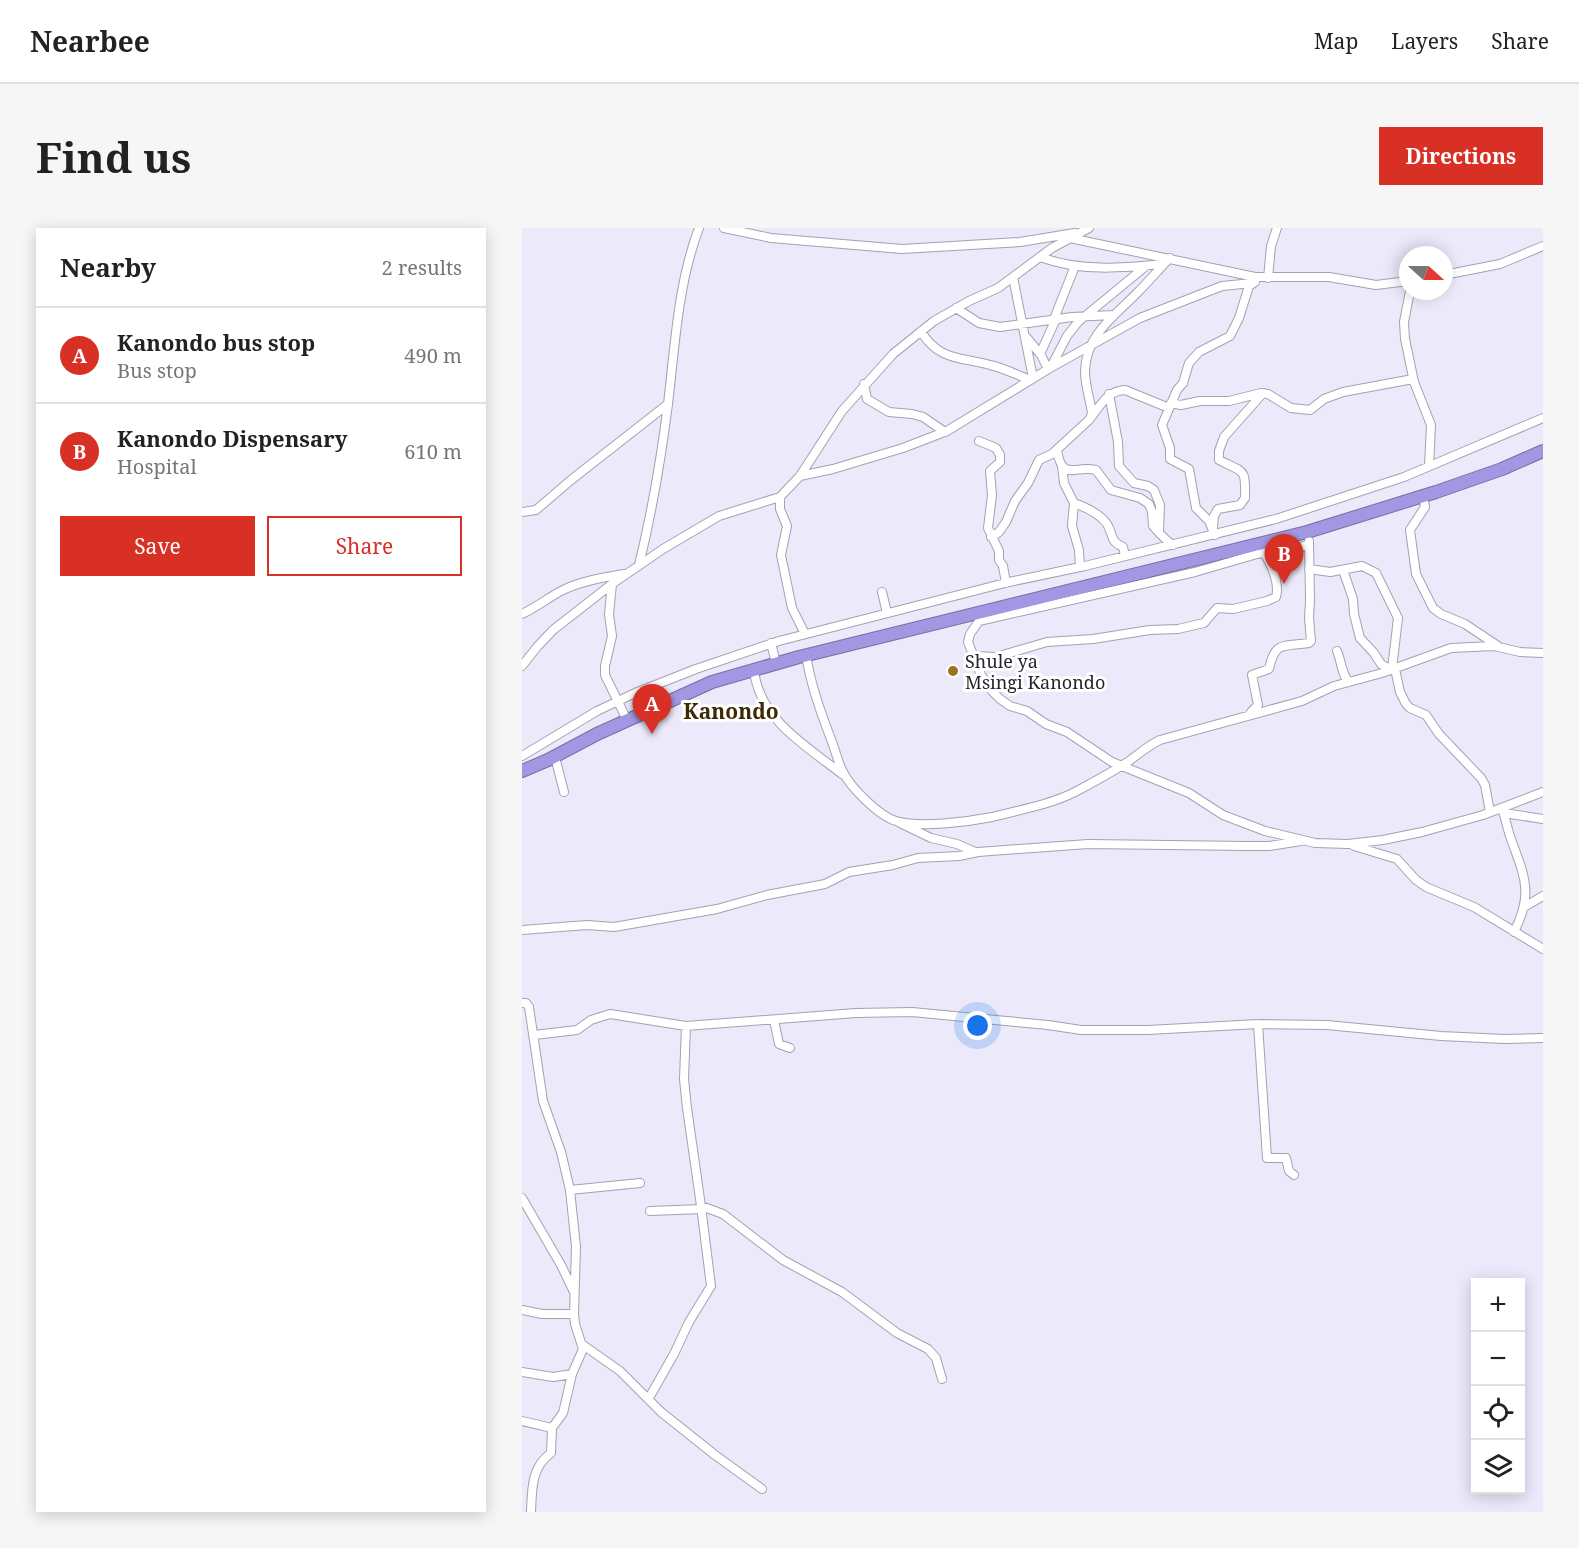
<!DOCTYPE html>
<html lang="en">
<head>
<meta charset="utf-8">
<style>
  :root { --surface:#fff; --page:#f6f6f6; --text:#222; --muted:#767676; --line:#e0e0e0; --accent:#d93025 }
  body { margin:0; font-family:"Noto Serif",serif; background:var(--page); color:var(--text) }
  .controls { position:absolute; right:18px; bottom:18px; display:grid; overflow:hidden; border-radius:0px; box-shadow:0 3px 15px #0003 }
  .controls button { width:54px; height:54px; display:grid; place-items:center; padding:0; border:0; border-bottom:2px solid var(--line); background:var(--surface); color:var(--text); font:30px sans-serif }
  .compass { position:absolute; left:877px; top:18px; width:54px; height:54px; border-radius:50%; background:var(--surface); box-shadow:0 3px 15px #0003; rotate:111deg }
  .you { position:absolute; left:456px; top:798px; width:21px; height:21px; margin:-15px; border:4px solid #fff; border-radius:50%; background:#1a73e8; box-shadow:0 0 0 9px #1a73e833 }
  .badge { display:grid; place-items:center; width:39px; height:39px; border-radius:50%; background:var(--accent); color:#fff; font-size:20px; font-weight:700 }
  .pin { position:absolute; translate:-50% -50px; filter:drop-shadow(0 2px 3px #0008) }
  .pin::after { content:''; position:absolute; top:32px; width:21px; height:18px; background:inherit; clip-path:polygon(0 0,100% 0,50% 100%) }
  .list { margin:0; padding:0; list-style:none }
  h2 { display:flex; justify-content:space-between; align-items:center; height:78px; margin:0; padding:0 24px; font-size:26px }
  h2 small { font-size:20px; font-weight:400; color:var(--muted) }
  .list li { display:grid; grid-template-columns:39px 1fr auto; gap:18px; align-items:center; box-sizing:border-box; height:96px; padding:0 24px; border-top:2px solid var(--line) }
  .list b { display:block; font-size:22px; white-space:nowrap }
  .list p { margin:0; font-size:20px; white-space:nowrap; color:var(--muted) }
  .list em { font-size:20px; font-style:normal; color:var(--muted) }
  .actions { display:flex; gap:12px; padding:18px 24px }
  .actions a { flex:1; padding:14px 0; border:2px solid var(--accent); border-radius:0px; text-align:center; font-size:21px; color:var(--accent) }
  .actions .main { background:var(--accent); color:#fff }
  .icon { flex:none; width:33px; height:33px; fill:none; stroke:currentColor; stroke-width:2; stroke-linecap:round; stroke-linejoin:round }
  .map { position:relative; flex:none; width:1021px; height:1284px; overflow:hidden; border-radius:0px }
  header { display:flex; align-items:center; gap:36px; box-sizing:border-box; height:84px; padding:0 30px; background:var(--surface); border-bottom:2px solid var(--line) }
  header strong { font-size:28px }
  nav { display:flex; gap:33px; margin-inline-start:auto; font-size:21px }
  .intro { display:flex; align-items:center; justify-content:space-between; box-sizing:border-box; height:144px; padding:0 36px }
  h1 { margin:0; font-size:42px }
  .button { padding:15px 27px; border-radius:0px; background:var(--accent); color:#fff; font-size:21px; font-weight:700 }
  main { display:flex; gap:36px; padding:0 36px }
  aside { flex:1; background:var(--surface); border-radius:0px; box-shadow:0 3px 15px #0003 }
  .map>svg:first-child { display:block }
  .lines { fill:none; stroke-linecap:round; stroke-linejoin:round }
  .minor-casing { stroke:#a3a2b1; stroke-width:10 }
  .highway-casing { stroke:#766fa2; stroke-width:14 }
  .minor { stroke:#fff; stroke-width:8 }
  .highway { stroke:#a297e2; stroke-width:12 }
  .poi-dot { fill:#9c7321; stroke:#fff; stroke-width:2 }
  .labels { text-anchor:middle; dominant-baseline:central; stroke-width:6; stroke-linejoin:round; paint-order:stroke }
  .poi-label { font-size:18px; fill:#25252b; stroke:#fff; text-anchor:start }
  .quarter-label { font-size:21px; font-weight:bold; fill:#3d2a02; stroke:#fff }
</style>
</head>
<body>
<header>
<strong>Nearbee</strong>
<nav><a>Map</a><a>Layers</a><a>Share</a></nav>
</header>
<div class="intro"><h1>Find us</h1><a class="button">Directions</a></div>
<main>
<aside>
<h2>Nearby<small>2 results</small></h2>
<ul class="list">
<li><span class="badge">A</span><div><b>Kanondo bus stop</b><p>Bus stop</p></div><em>490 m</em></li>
<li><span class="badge">B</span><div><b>Kanondo Dispensary</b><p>Hospital</p></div><em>610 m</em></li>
</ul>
<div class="actions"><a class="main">Save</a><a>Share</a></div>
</aside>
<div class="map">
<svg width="1021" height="1284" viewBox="0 0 1021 1284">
  <rect width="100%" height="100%" fill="#ebe9fa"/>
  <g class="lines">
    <defs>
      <path id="minor" d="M202 0 249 10 380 21 498 14 553 5
        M548 10 733 49H807L854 57 886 53
        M518 29C559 44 599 40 641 36
        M922 47 978 36 1021 18
        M491 49 511 150
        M746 50 749 18 755 0
        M888 63 882 94 883 111 892 154 909 197 907 238
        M434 80 457 95 478 99 550 89 591 87
        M532 91 553 38
        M399 103C416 133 440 129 468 137 482 140 495 147 508 152
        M505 110 519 127 526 141
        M518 126 534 91
        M529 139 545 108 556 94 624 38
        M342 156 345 171 367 184 390 186 401 189 423 204
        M587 166 596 214 597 238 612 255 626 258 632 262 638 277 637 303
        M649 175 659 177 678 173H707L739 165 746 166 769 180 788 182 802 171 821 164 891 151
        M570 188C580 175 586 163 603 162L647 180
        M457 213 474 220 478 227V234L468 243 470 267 466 300 477 323V332L481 338 484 355
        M535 222C540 254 553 237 574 242L589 262 618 270 627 276 630 284 631 298C637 305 644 313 651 317
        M540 238 542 255 552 275 550 298 557 322 558 339
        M278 248 311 241 381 220 425 203 528 140 618 90 700 58 730 55
        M901 268 903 279 888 302 894 346 911 380 919 386 943 396 976 418
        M258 269V281L265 298 259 327 270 380 283 406
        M552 275C563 279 578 286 585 296 592 307 587 313 601 319L603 328
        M0 284 14 282 49 252 146 176
        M691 300 692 288 696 281 718 277 723 270C724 239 722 245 697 232V223L702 209 741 165
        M693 307 687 293 674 280 667 241 648 231V220L640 197 655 162 661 155 667 135 677 124 708 108 717 90 727 58 733 54
        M469 309 477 304 484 294 493 273 506 255 517 232 530 226 568 191 570 185C568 171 563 158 563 143 564 106 593 88 616 64 627 53 637 41 648 30
        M117 337C130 284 139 231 146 176 153 117 156 55 177 0
        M787 341 808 344 840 338 854 345 876 390 870 441
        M821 342 831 371 832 386 838 410 852 425 859 436 869 442
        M90 356 87 386 90 408 83 438V447L105 492
        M360 364 365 385
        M464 383 448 406 446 414 459 447 470 463 478 471 488 478 505 483 524 496 545 504 590 534 667 565 701 587 743 603 793 615 826 616 861 612 900 604 961 587 1021 564
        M0 386C15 379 27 369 41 362 59 353 82 349 102 346
        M457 393 673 344 735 326 757 321 776 320 787 316
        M249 415 254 435
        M815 423C819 432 820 448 827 454
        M284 427C289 458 299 485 310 514 314 524 316 535 321 544 329 560 357 588 374 593 398 600 445 594 470 589 497 582 527 577 553 564 570 555 588 545 604 535 616 527 625 518 638 512L780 473 812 458 860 445 929 420 972 418 998 424 1021 425
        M451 428 474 429 525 414 571 411 628 402 656 401 682 395 695 380 711 381 745 373 754 369C758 355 749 335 741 324
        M0 438 15 419 31 402 90 356 141 321 197 288 258 269 278 248 320 183 371 126 412 93 447 73 476 60 530 20 567 0
        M873 441 878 464 884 476 888 480 904 487 917 506 959 550 963 557 968 584
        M232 442C237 491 284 518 320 546
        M729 484 736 477 730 447 747 441C753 413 760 419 787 415L789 413 787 390 788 373 787 313
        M0 528 75 483 113 465 174 441 257 413 487 354 563 338 754 291 882 249 1021 190
        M33 529 42 564
        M980 580C983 589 985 599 988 608 1001 646 1013 663 992 704
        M982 585 1021 591
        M378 595 409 610 435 616 453 624
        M832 618 875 631 894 652 904 659 952 679 1021 721
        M1002 679 1021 668
        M0 702 65 697 92 699 195 681 245 667 303 656 327 644 371 637 396 630 437 628 456 624 566 616 725 618H747L779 613
        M0 775H4L7 779 21 873 39 924 48 962 54 1019 52 1086 53 1096 61 1121 50 1146 41 1185 30 1200 29 1225C9 1239 10 1262 9 1284
        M252 792 257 816 268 820
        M736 796 745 930H764L767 943 772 947
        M12 807 55 802 69 792 88 786 164 798 334 785 390 784 526 797 559 802H626L736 796 805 797 919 808 982 811 1021 810
        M48 962 118 955
        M0 970 39 1037 52 1064
        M179 978 201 986 261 1032 320 1064 375 1105 406 1121 414 1130 420 1151
        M128 983 180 981
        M0 1082 20 1086H52
        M61 1117 98 1143 139 1184 193 1227 240 1261
        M0 1144 31 1149 50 1146
        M127 1170 152 1126 167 1094 189 1058 179 978 165 880 162 851 164 798
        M0 1193 30 1200"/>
      <path id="highway" d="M0 543 26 532 75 506 190 454 277 429 785 304 914 264 980 241 1021 223"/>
    </defs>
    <!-- minor casing -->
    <use href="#minor" class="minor-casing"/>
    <!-- highway casing -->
    <use href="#highway" class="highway-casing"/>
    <!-- minor -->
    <use href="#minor" class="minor"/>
    <!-- highway -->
    <use href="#highway" class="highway"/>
  </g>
  <!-- markers -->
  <circle class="poi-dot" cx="431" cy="443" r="6"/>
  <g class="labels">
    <!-- poi labels -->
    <g class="poi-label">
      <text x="443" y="433">Shule ya<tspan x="443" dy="21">Msingi Kanondo</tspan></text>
    </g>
    <!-- quarter labels -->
    <g class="quarter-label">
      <text x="209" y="483">Kanondo</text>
    </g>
  </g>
</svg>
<div class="controls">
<button>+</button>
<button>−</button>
<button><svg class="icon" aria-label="locate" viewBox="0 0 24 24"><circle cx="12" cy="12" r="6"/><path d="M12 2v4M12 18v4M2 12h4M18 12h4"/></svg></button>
<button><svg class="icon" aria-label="layers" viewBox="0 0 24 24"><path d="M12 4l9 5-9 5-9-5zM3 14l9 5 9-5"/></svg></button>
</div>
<svg class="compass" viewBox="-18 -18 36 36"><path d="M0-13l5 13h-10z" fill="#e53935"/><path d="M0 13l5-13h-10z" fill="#767676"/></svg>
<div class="you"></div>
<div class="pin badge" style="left:130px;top:506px">A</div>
<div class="pin badge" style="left:762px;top:356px">B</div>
</div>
</main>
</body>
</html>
